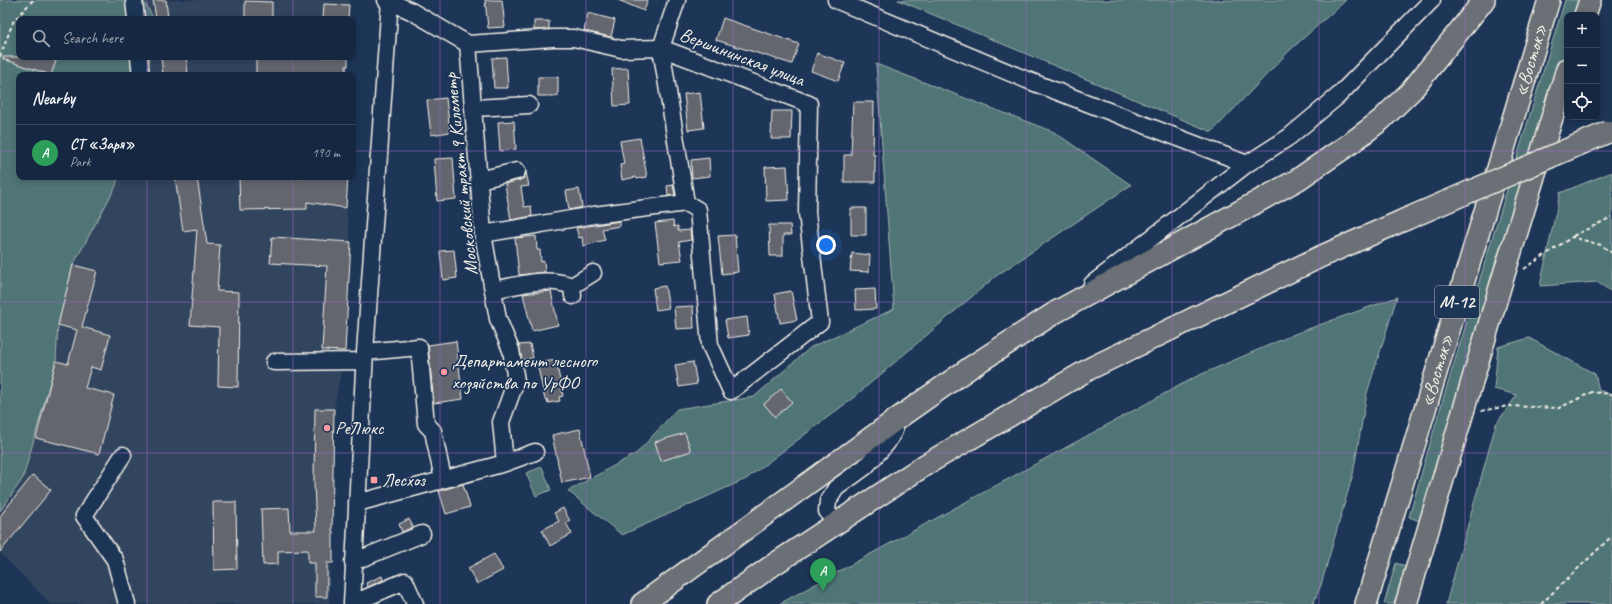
<!DOCTYPE html>
<html lang="en">
<head>
<meta charset="utf-8">
<style>
  :root { --surface:#162841; --page:#23344c; --text:#f1f3f6; --muted:#9ea6b1; --line:#35445a; --accent:#bca0f2 }
  body { margin:0; font-family:Caveat,sans-serif; background:var(--page); color:var(--text) }
  .controls { position:absolute; right:12px; top:12px; display:grid; overflow:hidden; border-radius:8px; box-shadow:0 2px 6px #0003 }
  .controls button { width:36px; height:36px; display:grid; place-items:center; padding:0; border:0; border-bottom:1px solid var(--line); background:var(--surface); color:var(--text); font:20px sans-serif }
  .you { position:absolute; left:826px; top:245px; width:14px; height:14px; margin:-10px; border:3px solid #fff; border-radius:50%; background:#1a73e8; box-shadow:0 0 0 6px #1a73e833 }
  .badge { display:grid; place-items:center; width:26px; height:26px; border-radius:50%; background:var(--accent); color:#fff; font-size:13px; font-weight:700 }
  .pin { position:absolute; translate:-50% -33px; filter:drop-shadow(0 1px 2px #0008) }
  .pin::after { content:''; position:absolute; top:21px; width:14px; height:12px; background:inherit; clip-path:polygon(0 0,100% 0,50% 100%) }
  .list { margin:0; padding:0; list-style:none }
  h2 { display:flex; justify-content:space-between; align-items:center; height:52px; margin:0; padding:0 16px; font-size:17px }
  h2 small { font-size:13px; font-weight:400; color:var(--muted) }
  .list li { display:grid; grid-template-columns:26px 1fr auto; gap:12px; align-items:center; box-sizing:border-box; height:56px; padding:0 16px; border-top:1px solid var(--line) }
  .list b { display:block; font-size:15px; white-space:nowrap }
  .list p { margin:0; font-size:13px; white-space:nowrap; color:var(--muted) }
  .list em { font-size:13px; font-style:normal; color:var(--muted) }
  .icon { flex:none; width:22px; height:22px; fill:none; stroke:currentColor; stroke-width:2; stroke-linecap:round; stroke-linejoin:round }
  .map { position:relative; flex:none; width:1612px; height:604px; overflow:hidden }
  .search { position:absolute; background:var(--surface); box-shadow:0 2px 6px #0003; left:16px; top:16px; width:340px; height:44px; display:flex; align-items:center; gap:10px; box-sizing:border-box; padding:0 14px; border-radius:8px; color:var(--muted); font-size:15px }
  .panel { position:absolute; background:var(--surface); box-shadow:0 2px 6px #0003; left:16px; top:72px; width:340px; height:108px; border-radius:8px }
  .map>svg:first-child { display:block }
  .built { fill:#32445e }
  .green { fill:#507476; stroke:#a2b2af }
  .building { fill:#64666e; stroke:#f4f1e8 }
  .lines { fill:none; stroke-linecap:round; stroke-linejoin:round }
  .minor-casing { stroke:#f4f1e8; stroke-width:19 }
  .major-casing { stroke:#f4f1e8; stroke-width:24 }
  .path { stroke:#f4f1e8; stroke-width:2; stroke-dasharray:4 3; stroke-linecap:butt }
  .minor { stroke:#1d3557; stroke-width:16 }
  .major { stroke:#6b6f75; stroke-width:21 }
  .major-bridge-casing { stroke:#f4f1e8; stroke-width:24; stroke-linecap:butt }
  .major-bridge { stroke:#6b6f75; stroke-width:21 }
  .grid { fill:none; stroke:#9f67cb; stroke-width:1; stroke-opacity:0.55 }
  .poi-dot { fill:#ff9aa2; stroke:#1d3557; stroke-width:1.5 }
  .labels { text-anchor:middle; dominant-baseline:central; stroke-width:3.5; stroke-linejoin:round; paint-order:stroke }
  .shield { fill:#1d3557; stroke:#b4b9bc; stroke-width:1 }
  .shield-label { font-size:18px; font-weight:bold; fill:#f4f1e8 }
  .street-label { font-size:19px; fill:#f4f1e8; stroke:#1d3557 }
  .poi-label { font-size:19px; fill:#f4f1e8; stroke:#1d3557; text-anchor:start }
</style>
</head>
<body>
<div class="map">
<svg width="1612" height="604" viewBox="0 0 1612 604">
  <rect width="100%" height="100%" fill="#1d3557"/>
  <filter id="ink" filterUnits="userSpaceOnUse"><feTurbulence type="fractalNoise" baseFrequency=".025" numOctaves="2"/><feDisplacementMap in="SourceGraphic" scale="8" xChannelSelector="R" yChannelSelector="G"/><feConvolveMatrix kernelMatrix="1 2 1 2 8 2 1 2 1" color-interpolation-filters="sRGB"/></filter>
  <g filter="url(#ink)">
    <!-- built -->
    <path class="built" d="M107 0H349L348 19H103Z
      M96 57H348V75H92Z
      M73 177H348L346 208 351 242 345 351 334 409 329 604H51L0 553V457Z"/>
    <!-- green -->
    <path class="green" d="M0 0H143L154 19H19V57H150L146 75H19V177H118L116 186 73 265 58 325 56 361 23 478 0 511Z
      M898 0H1346L1289 51 1212 132Z
      M1565 0H1583L1578 15H1567V50L1425 523 1409 517 1437 419Z
      M876 64 1054 132 1131 185 996 276 853 398 746 479 622 535 568 491 637 453 677 409 754 397 811 347 894 309Z
      M1612 172V292L1597 282 1540 286 1560 193Z
      M1397 297 1367 393 1353 474 1321 585 1313 604H779L1195 377 1297 333Z
      M1529 338 1595 374 1599 390 1612 395V604H1446L1496 424 1517 395 1494 389 1498 347Z
      M542 467 551 490 536 496 526 473Z
      M1396 563 1411 568 1401 604H1384Z"/>
    <!-- building -->
    <path class="building" d="M153 0H166L168 19H156Z
      M485 0H502L505 27 488 28Z
      M618 0H648L644 11Z
      M245 1 272 2V19H245Z
      M324 4 349 5 348 19H323Z
      M588 13 615 20 611 37 584 31Z
      M723 18 799 44 792 64 716 40Z
      M534 21H549V29L534 30Z
      M817 53 845 63 838 81 811 71Z
      M3 57H45L56 61 51 75 3 59Z
      M161 57H186L188 74 163 75Z
      M256 57H348V66H346V75H256Z
      M506 57 508 88H494L492 58Z
      M628 68 630 105 614 106 612 69Z
      M538 77H558V96H538Z
      M700 92 704 128 688 130 684 94Z
      M446 98 450 132 431 135 427 100Z
      M853 102H874L873 155H875V182H844V155H851Z
      M772 111H792L791 139H771Z
      M514 121 516 149 500 151 498 122Z
      M640 138 647 177 637 179 636 177 622 180 620 165 624 164 620 141Z
      M453 158 456 199 437 201 434 159Z
      M709 158 710 176 692 178 691 160Z
      M787 166 789 200 766 201 765 167Z
      M526 172 529 186 521 187 524 207 531 206 532 216 511 220 505 184 520 180 524 178Z
      M175 177H197L207 244 220 245 217 291 239 292 238 387 218 386 219 327 190 325 197 229 183 231Z
      M239 177H348L346 208 307 202V209L240 210Z
      M673 185 675 195 668 196 667 186Z
      M579 189 582 207 569 210 566 191Z
      M851 208H866V235H851Z
      M620 221V226L602 229 605 240 583 246 582 237 579 238 576 228Z
      M673 221 674 227 678 226V231L690 230 691 240 679 242 682 260 660 262 655 223Z
      M769 225H790L791 235H783V256H770Z
      M735 235 738 272 722 274 718 236Z
      M536 236 537 250H540L541 262 544 261 545 272 519 275 515 238Z
      M272 237 351 242 345 351 322 350 327 266 270 263Z
      M454 250 457 278 443 280 440 251Z
      M852 253 870 255 869 272 850 271Z
      M73 265 97 271 82 327 110 335 101 370 91 367 85 388 114 395 99 454 36 438 56 361 68 364 77 330 58 325Z
      M665 286 669 308 656 310 653 288Z
      M875 289 876 309 856 310 855 290Z
      M551 291 558 325 532 331 523 294Z
      M791 291 797 320 780 323 775 294Z
      M693 306 694 328 676 329 674 307Z
      M747 317 749 335 728 338 725 320Z
      M456 341 463 399 434 403 428 345Z
      M530 344 533 358 522 360 519 345Z
      M556 360 563 396 559 397 560 401 548 403 547 399 545 400 537 363Z
      M693 362 697 384 679 387 675 365Z
      M781 389 792 402 775 417 764 404Z
      M315 409H334L332 531H333V563H327V597H315V563H308V550L278 551V564L263 565 261 509 289 508 290 531H316L314 482Z
      M580 429 590 477 562 483 552 435Z
      M685 433 691 451 661 461 655 442Z
      M33 475 51 490 0 552V516Z
      M463 484 470 507 446 514 439 491Z
      M213 502H236L237 569 214 570Z
      M563 508 570 521 566 523 572 534 550 546 542 530 559 521 554 513Z
      M409 519 413 527 402 532 399 524Z
      M494 554 503 570 477 584 468 568Z
      M382 576 383 580 368 587 366 583Z"/>
    <g class="lines">
      <defs>
        <path id="minor" d="M134 0 136 19
          M386 0 411 11 468 44 553 38H574L621 49 661 48 809 104 807 213 820 322 731 391 710 345 698 210 686 203 661 48 677 0
          M836 0 1027 80 1247 164
          M468 44 483 234 498 319 511 350 516 381 501 422 505 463
          M139 57 141 75
          M474 108 529 105
          M479 180 517 171
          M483 234 594 215 686 203
          M1092 284 1247 164 1289 137 1338 96 1432 0
          M572 286 593 273
          M493 290C520 285 546 276 572 286L573 296
          M365 352 419 347 426 424 433 431 443 479
          M274 362 364 361
          M123 455 84 516 115 560 127 604
          M357 503 505 463 535 452
          M835 524 827 511 828 501 836 488 865 467 887 443 894 431V421
          M353 562 422 534
          M363 599 405 581 415 604
          M352 604 365 352 390 0"/>
        <g id="major">
          <path d="M1585 15 1590 0"/>
          <path d="M642 604 894 421 971 367 1056 312 1297 180 1351 143 1381 120 1412 90 1484 0"/>
          <path d="M718 604 773 565 925 465 1091 368 1322 256 1404 220"/>
          <path id="s1" d="M1366 604 1549 0"/>
          <path d="M1406 604 1501 284 1567 69"/>
        </g>
      </defs>
      <!-- minor casing -->
      <use href="#minor" class="minor-casing"/>
      <!-- major casing -->
      <use href="#major" class="major-casing"/>
      <!-- path -->
      <path class="path" d="M0 57 13 22 32 1 36 0
        M1573 236 1612 217
        M1524 269 1572 237 1601 245 1612 253
        M1481 411 1508 406 1559 408 1592 392 1612 394
        M1541 604 1612 536"/>
      <!-- minor -->
      <use href="#minor" class="minor"/>
      <!-- major -->
      <use href="#major" class="major"/>
      <defs>
        <path id="major-bridge" d="M1404 220 1608 132"/>
      </defs>
      <!-- major-bridge casing -->
      <use href="#major-bridge" class="major-bridge-casing"/>
      <!-- major-bridge -->
      <use href="#major-bridge" class="major-bridge"/>
    </g>
  </g>
  <!-- grid -->
  <path class="grid" d="M147 0V19M293 0V19M440 0V604M586 0V604M733 0V604M879 0V604M1026 0V604M1172 0V604M1319 0V604M1465 0V604M147 57V75M293 57V75M0 151H19M353 151H1612M147 177V604M293 177V604M0 302H1612M0 453H1612"/>
  <!-- markers -->
  <g class="poi-dot">
    <circle cx="444" cy="372" r="4"/>
    <circle cx="327" cy="428" r="4"/>
    <rect x="370" y="476" width="8" height="8" rx="2"/>
  </g>
  <g class="labels">
    <!-- shield labels -->
    <rect class="shield" x="1435" y="286" width="44" height="32" rx="3"/>
    <g class="shield-label">
      <text x="1457" y="302">М-12</text>
    </g>
    <!-- street labels -->
    <g class="street-label">
      <text transform="translate(742 57) rotate(21)">Вершининская улица</text>
      <text stroke="none"><textPath href="#s1" startOffset="568">«Восток»</textPath></text>
      <text transform="translate(461 174) rotate(-96)">Московский тракт 9 Километр</text>
      <text stroke="none"><textPath href="#s1" startOffset="244">«Восток»</textPath></text>
    </g>
    <!-- poi labels -->
    <g class="poi-label">
      <text x="452" y="361">Департамент лесного<tspan x="452" dy="22">хозяйства по УрФО</tspan></text>
      <text x="335" y="428">РеЛюкс</text>
      <text x="382" y="480">Лесхоз</text>
    </g>
  </g>
</svg>
<div class="controls">
<button>+</button>
<button>−</button>
<button><svg class="icon" aria-label="locate" viewBox="0 0 24 24"><circle cx="12" cy="12" r="6"/><path d="M12 2v4M12 18v4M2 12h4M18 12h4"/></svg></button>
</div>
<div class="you"></div>
<div class="pin badge" style="left:823px;top:591px;background:#2e9e5b">A</div>
<div class="search"><svg class="icon" aria-label="search" viewBox="0 0 24 24"><circle cx="10" cy="10" r="6"/><path d="M15 15l6 6"/></svg>Search here</div>
<section class="panel">
<h2>Nearby<small></small></h2>
<ul class="list">
<li><span class="badge" style="background:#2e9e5b">A</span><div><b>СТ «Заря»</b><p>Park</p></div><em>190 m</em></li>
</ul>
</section>
</div>
</body>
</html>
